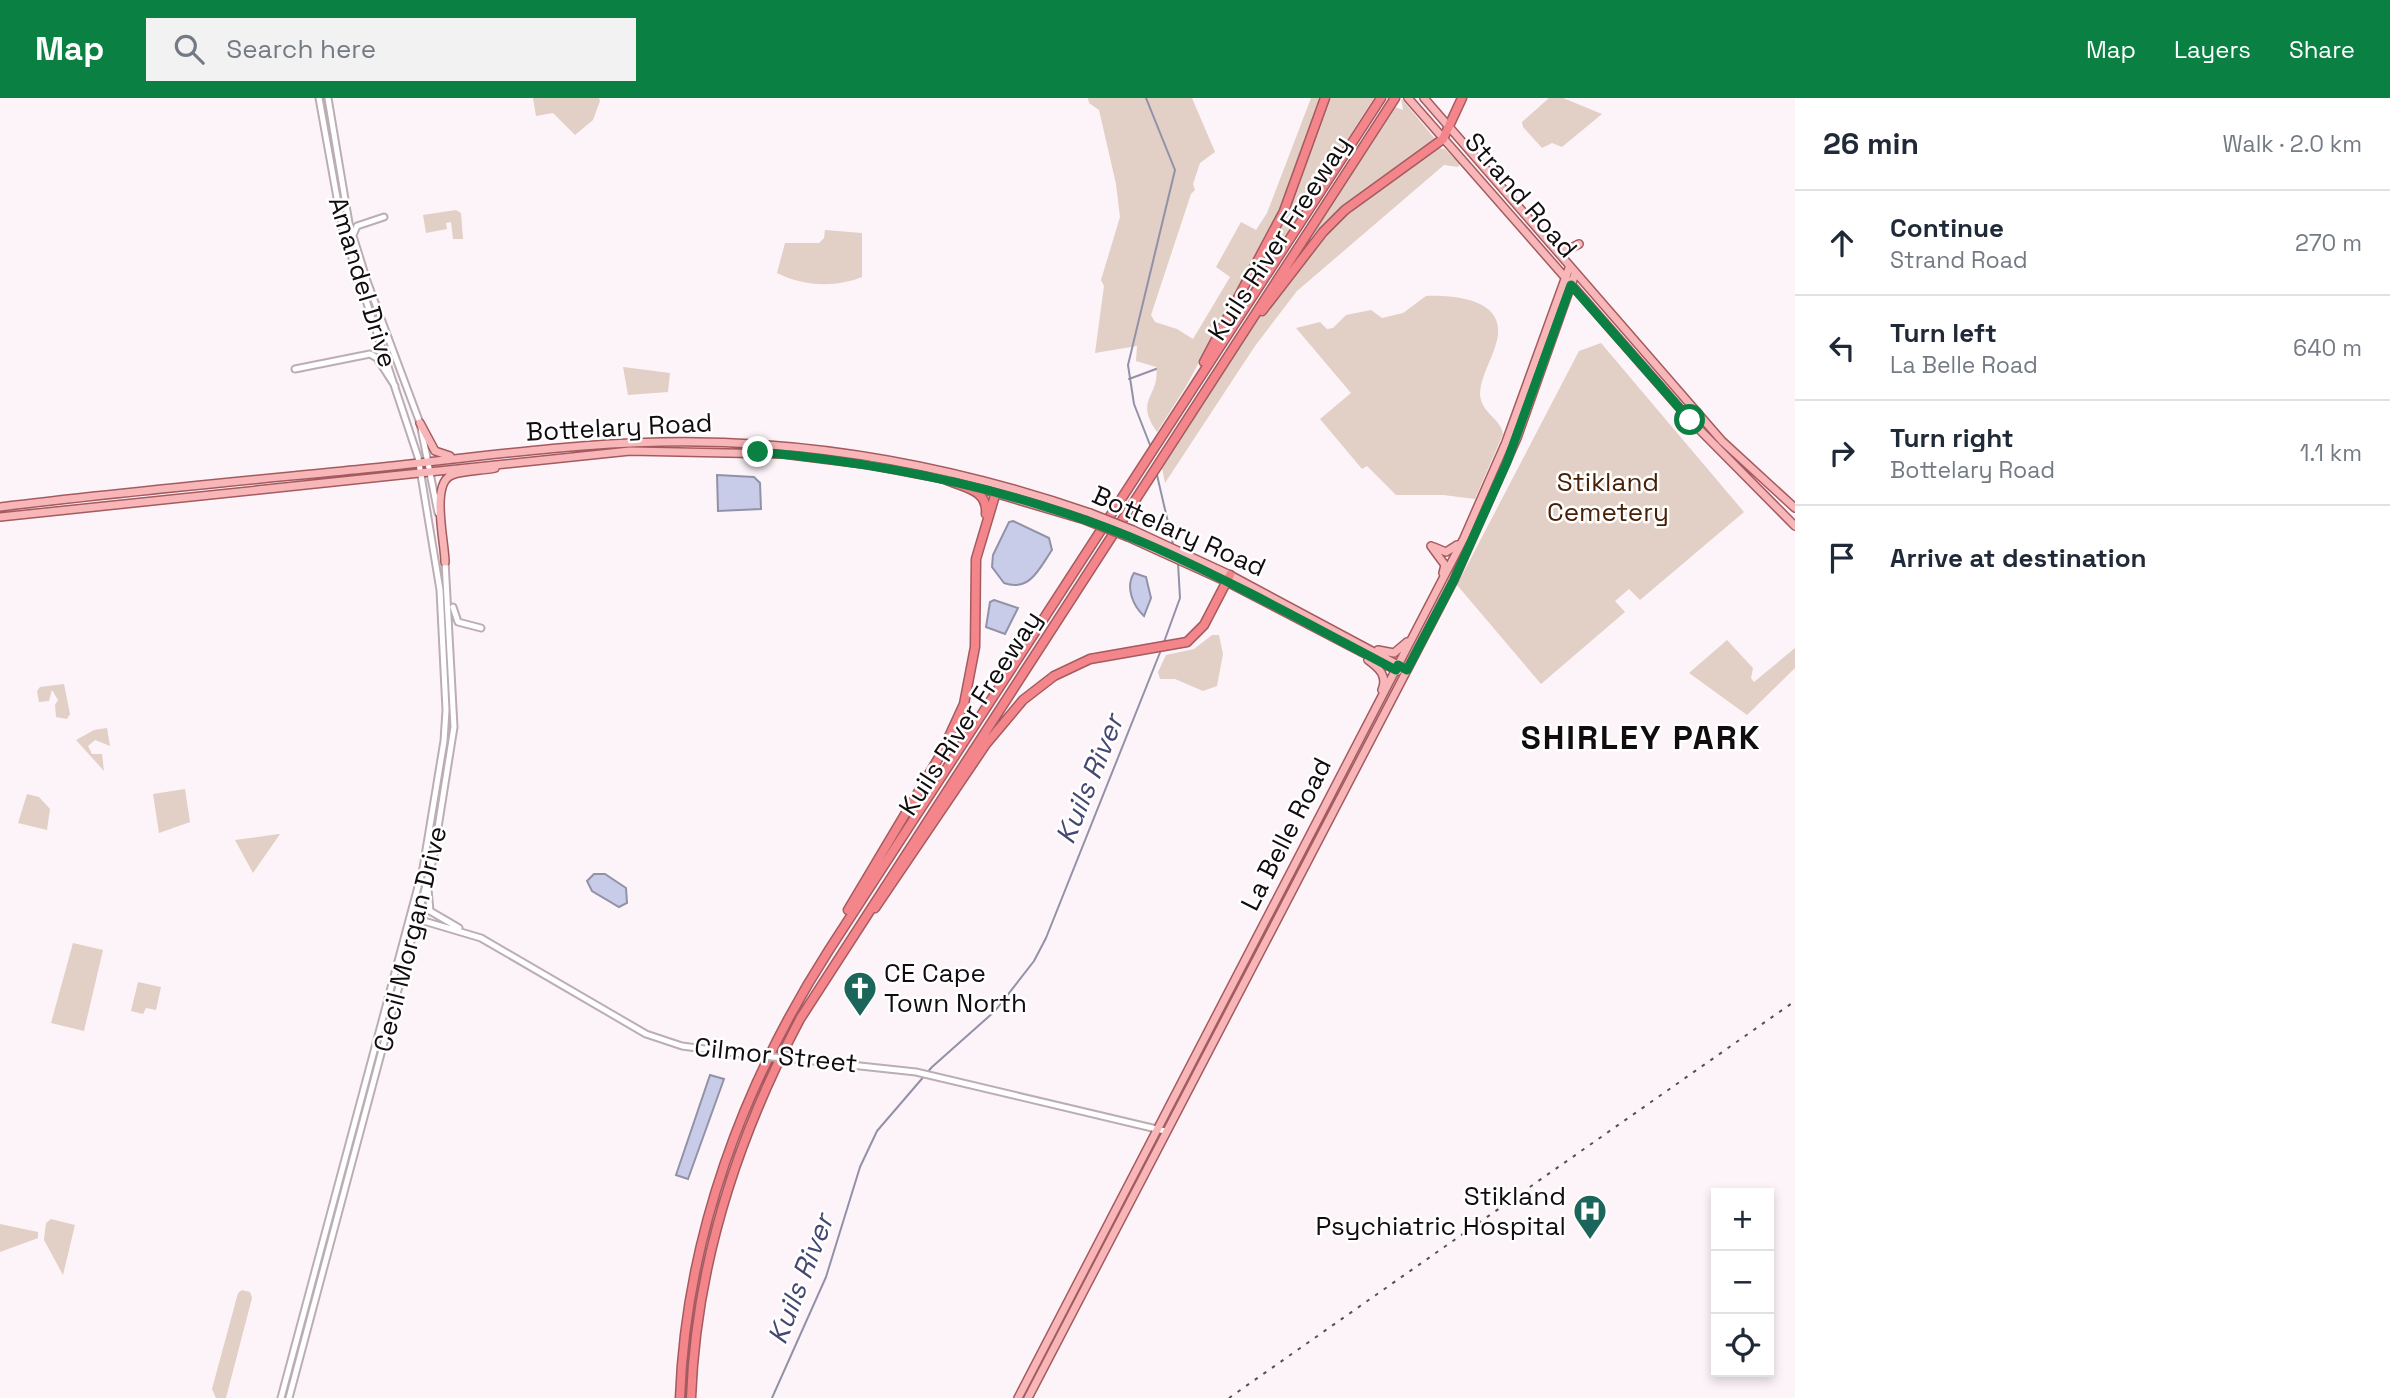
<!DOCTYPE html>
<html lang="en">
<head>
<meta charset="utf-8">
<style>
  :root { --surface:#fff; --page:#f2f2f3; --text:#1f2937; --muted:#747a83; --line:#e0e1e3; --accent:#0b8043 }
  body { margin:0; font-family:"Space Grotesk",sans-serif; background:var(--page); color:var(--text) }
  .controls { position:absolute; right:21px; bottom:21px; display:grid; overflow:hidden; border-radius:0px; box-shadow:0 4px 10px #0003 }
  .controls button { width:63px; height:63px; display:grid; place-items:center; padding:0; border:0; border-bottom:2px solid var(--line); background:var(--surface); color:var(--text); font:35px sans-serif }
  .stop { position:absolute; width:21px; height:21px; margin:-16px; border:5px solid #0b8043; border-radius:50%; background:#fff }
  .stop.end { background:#0b8043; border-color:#fff; box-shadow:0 2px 7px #0008 }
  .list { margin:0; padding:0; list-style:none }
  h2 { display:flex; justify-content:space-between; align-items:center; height:91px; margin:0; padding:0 28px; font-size:30px }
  h2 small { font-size:23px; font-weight:400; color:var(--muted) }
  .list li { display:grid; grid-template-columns:46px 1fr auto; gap:21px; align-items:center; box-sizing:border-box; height:105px; padding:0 28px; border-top:2px solid var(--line) }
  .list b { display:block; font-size:26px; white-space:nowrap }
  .list p { margin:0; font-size:23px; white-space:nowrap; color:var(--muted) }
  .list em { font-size:23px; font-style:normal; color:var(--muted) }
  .icon { flex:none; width:38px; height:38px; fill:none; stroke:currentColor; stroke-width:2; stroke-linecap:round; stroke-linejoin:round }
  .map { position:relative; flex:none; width:1795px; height:1300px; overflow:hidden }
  header { display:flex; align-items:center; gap:42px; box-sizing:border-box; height:98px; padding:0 35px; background:var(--accent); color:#fff }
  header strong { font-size:33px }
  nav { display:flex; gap:38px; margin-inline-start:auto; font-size:24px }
  .search { width:490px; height:63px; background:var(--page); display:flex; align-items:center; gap:18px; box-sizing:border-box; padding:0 24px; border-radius:0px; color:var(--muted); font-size:26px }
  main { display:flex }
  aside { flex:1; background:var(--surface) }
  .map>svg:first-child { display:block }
  .green { fill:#e2cfc5 }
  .water { fill:#c8cce9; stroke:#9192a7; stroke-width:2 }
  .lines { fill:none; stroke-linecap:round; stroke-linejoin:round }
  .stream { stroke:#9192a7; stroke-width:2 }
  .minor-casing { stroke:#bcadb5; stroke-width:9 }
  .major-casing { stroke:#a45b5f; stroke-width:10 }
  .highway-casing { stroke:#a45b5f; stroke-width:11 }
  .minor { stroke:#fff; stroke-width:5 }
  .major { stroke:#f8b6b9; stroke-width:7 }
  .highway { stroke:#f3858b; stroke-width:8 }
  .rail { stroke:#565053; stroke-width:2; stroke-dasharray:3.5 7; stroke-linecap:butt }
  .minor-bridge-casing { stroke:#bcadb5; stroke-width:9; stroke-linecap:butt }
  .major-bridge-casing { stroke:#a45b5f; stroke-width:10; stroke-linecap:butt }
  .minor-bridge { stroke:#fff; stroke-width:5 }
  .major-bridge { stroke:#f8b6b9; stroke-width:7 }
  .route { stroke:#0b8043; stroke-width:9 }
  .labels { text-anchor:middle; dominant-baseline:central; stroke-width:5; stroke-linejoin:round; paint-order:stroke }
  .street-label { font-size:26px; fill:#110c0e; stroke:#fff }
  .park-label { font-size:26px; fill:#482006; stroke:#fff }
  .poi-label { font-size:26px; fill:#110c0e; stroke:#fff; text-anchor:start }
  .water-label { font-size:28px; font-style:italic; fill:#444771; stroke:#fff }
  .district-label { font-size:33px; font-weight:bold; letter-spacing:2px; fill:#110c0e; stroke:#fff }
</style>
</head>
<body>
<header>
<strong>Map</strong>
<div class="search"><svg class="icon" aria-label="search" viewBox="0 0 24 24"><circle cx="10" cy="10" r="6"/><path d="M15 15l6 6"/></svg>Search here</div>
<nav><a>Map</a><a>Layers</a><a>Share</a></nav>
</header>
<main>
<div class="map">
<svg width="1795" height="1300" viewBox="0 0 1795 1300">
  <rect width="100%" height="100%" fill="#fdf4f9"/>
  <!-- green -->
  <path class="green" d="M533 0H599L600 3 593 22 575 37 553 15 536 18Z
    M1088 0H1192L1215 54 1200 65 1193 86 1195 92 1191 96 1151 217 1155 224 1177 231 1193 241 1230 179 1216 169 1241 124 1256 132 1267 115 1311 0H1320L1271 133 1185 290 1157 334C1133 301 1161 298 1156 269L1136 263 1137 248 1095 255 1104 188 1101 182 1120 119 1116 86 1099 12 1089 5Z
    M1331 0H1374L1271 160 1268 157 1291 110Z
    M1401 0 1436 42 1363 93 1310 140 1395 9 1403 12Z
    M1549 0H1563L1602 16 1562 49 1552 45 1542 50 1523 29 1522 24Z
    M1437 50 1445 51 1460 66 1458 69 1444 67 1297 193 1255 248 1165 385 1162 370C1215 287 1275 182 1346 115 1373 90 1408 73 1437 50Z
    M456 112 461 115 463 141H453L451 124 446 125 447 131 426 135 423 117Z
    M825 132 862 135V179C835 190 802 188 777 175L785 145H819L824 140Z
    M1426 198C1453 197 1507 201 1497 242 1493 260 1481 277 1480 295 1480 315 1501 320 1503 336L1475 401 1443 397H1396L1367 368 1362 371 1320 321 1351 295 1296 230 1320 224 1327 231 1333 230 1346 217 1371 212 1382 220 1403 215Z
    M1601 245 1744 414 1640 502 1629 491 1615 503 1625 514 1541 586 1457 487 1579 253Z
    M623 269 670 275 668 294 628 297Z
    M1212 537H1219L1223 556 1217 588 1203 593 1175 581H1160L1158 574 1166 557 1194 551Z
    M1727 542 1753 570 1751 580 1754 584 1795 550V570L1747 617 1689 575Z
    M64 586 70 616 67 621 56 619 55 607 58 602 52 592 49 603 39 604 37 593 40 589Z
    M107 630 110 648 95 642 88 648 92 656H102L104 673 76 642 94 632Z
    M185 691 190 724 159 735 153 696Z
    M27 696 39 699 50 711 47 732 18 725Z
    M279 736H280L253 775 235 742Z
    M73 845 103 852 84 933 51 925Z
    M138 884 161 889 156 912 146 910 143 916 131 913Z
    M51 1121 75 1127 63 1177 44 1142 46 1125Z
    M0 1126 38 1134V1140L0 1154Z
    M242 1192 250 1194 252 1200 226 1300H216L212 1291 238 1195Z"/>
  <!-- water -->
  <path class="water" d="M717 377 754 379 760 385 761 411 718 413Z
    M1013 423 1049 440 1052 452C1039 471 1030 494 1004 485L992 469 993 457 1009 424Z
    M1134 475 1146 479 1151 500 1144 518C1133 508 1125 489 1134 475Z
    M994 502 1018 510 1005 536 986 529 990 504Z
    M594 776H605L626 790 627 805 619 809 592 793 587 783Z
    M710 977 724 981 688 1081 676 1077Z"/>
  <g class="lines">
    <!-- stream -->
    <path class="stream" d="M1146 0 1175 72 1128 267 1134 306 1150 347
      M1129 281 1156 271
      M1157 377 1173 446
      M1164 544 1180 500 1178 465
      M772 1300 826 1179 860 1069 877 1033 932 969 995 913 1034 863 1046 840 1161 552"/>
    <defs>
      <path id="minor" d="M328 0 349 125 367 183 420 325 438 415
        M353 137 357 128 384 119
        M295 271 370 256 377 260 395 288
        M453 509 458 524 481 530
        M428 791 430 813 459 830
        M417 821 481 840 646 936 682 948 750 957
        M795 961 916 974 1165 1033
        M281 1300 423 770 444 643 446 612 440 492 418 359 343 133 319 0
        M289 1300 433 761 454 629 445 463"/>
      <path id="major" d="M1408 0 1690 322 1795 428
        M1424 0 1722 343 1795 410
        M1553 147 1567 152 1579 146
        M420 325 435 353 450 358
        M964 386 1085 422
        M0 409C121 394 242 383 363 371 462 361 562 346 661 344 808 341 951 367 1090 415
        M0 419 630 353 783 356 871 367 949 382
        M1133 432 1230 477 1400 568
        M1128 439 1227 484 1398 573
        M1431 448 1445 467 1443 475
        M1434 449 1446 454 1457 447
        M445 464C445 444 430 385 452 377 465 372 482 373 495 370
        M1378 552 1394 555 1407 544
        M1368 562C1379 570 1388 578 1382 592
        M1018 1300 1464 440 1506 344 1569 170
        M1028 1300 1454 482 1517 340 1575 176"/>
      <path id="highway" d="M1262 213 1323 134 1345 112 1443 41 1462 0
        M1204 264 1284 113 1325 0
        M945 381C964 390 988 391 986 416
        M875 810 986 646 1023 602 1054 578 1090 561 1187 544 1204 527 1230 477
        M848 812 941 656 964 606 975 549 976 461 996 394
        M680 1300C686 1140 743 986 829 852L1381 0
        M691 1300C696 1167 738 1038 800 921L1395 0"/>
    </defs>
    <!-- minor casing -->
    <use href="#minor" class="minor-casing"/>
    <!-- major casing -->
    <use href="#major" class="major-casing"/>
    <!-- highway casing -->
    <use href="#highway" class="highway-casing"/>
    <!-- minor -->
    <use href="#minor" class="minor"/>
    <!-- major -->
    <use href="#major" class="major"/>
    <!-- highway -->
    <use href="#highway" class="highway"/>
    <!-- rail -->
    <path class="rail" d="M1229 1300 1795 903"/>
    <defs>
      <path id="minor-bridge" d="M750 957 795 961"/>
      <path id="major-bridge" d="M1090 415 1133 432
        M1085 422 1128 439"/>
    </defs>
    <!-- minor-bridge casing -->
    <use href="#minor-bridge" class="minor-bridge-casing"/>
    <!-- major-bridge casing -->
    <use href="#major-bridge" class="major-bridge-casing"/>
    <!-- minor-bridge -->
    <use href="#minor-bridge" class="minor-bridge"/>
    <!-- major-bridge -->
    <use href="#major-bridge" class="major-bridge"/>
  </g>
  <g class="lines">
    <!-- route -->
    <path class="route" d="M758 354C895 366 1028 394 1154 449 1237 486 1316 530 1396 572L1398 567 1407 572 1454 482 1507 364 1571 187 1690 322"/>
  </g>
  <!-- icons -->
  <defs>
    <symbol id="church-pin" viewBox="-11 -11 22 30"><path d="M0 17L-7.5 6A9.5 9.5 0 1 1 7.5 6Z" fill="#1c655a" stroke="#fff"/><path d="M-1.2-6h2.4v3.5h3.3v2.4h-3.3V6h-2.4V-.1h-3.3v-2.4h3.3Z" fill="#fff"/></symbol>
    <symbol id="hospital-pin" viewBox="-11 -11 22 30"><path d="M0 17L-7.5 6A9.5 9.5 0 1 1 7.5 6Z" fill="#1c655a" stroke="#fff"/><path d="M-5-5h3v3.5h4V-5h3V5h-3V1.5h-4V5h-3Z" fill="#fff"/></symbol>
  </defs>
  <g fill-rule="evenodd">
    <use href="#church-pin" x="841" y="871" width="38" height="52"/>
    <use href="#hospital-pin" x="1571" y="1094" width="38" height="52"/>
  </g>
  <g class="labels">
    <!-- street labels -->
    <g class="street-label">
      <text transform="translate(1521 97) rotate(49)">Strand Road</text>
      <text transform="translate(1279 140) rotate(-57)">Kuils River Freeway</text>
      <text transform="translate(363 184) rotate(73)">Amandel Drive</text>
      <text transform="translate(619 329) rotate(-3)">Bottelary Road</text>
      <text transform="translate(1179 433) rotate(24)">Bottelary Road</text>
      <text transform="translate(970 615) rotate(-57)">Kuils River Freeway</text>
      <text transform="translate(1286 736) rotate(-63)">La Belle Road</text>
      <text transform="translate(410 841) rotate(-76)">Cecil Morgan Drive</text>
      <text transform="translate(776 957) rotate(6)">Cilmor Street</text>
    </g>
    <!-- park labels -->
    <g class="park-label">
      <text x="1608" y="384">Stikland<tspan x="1608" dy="30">Cemetery</tspan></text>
    </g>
    <!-- poi labels -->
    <g class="poi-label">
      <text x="884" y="875">CE Cape<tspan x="884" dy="30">Town North</tspan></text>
      <text x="1566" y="1098" text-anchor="end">Stikland<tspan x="1566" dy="30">Psychiatric Hospital</tspan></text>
    </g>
    <!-- water labels -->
    <g class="water-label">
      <text transform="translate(1089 681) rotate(-68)">Kuils River</text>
      <text transform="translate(800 1181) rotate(-69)">Kuils River</text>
    </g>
    <!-- district labels -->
    <g class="district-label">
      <text x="1641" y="640">SHIRLEY PARK</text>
    </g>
  </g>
</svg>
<div class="controls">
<button>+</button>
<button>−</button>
<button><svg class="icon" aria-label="locate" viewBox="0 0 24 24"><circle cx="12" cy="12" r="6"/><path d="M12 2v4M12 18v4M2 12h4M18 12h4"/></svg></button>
</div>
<div class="stop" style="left:1690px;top:322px"></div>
<div class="stop end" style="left:758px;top:354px"></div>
</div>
<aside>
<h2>26 min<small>Walk · 2.0 km</small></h2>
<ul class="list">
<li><svg class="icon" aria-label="ahead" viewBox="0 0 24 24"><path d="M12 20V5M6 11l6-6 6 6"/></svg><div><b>Continue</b><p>Strand Road</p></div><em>270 m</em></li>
<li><svg class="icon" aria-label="left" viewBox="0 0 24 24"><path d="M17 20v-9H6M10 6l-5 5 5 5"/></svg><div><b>Turn left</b><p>La Belle Road</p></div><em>640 m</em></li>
<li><svg class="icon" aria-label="right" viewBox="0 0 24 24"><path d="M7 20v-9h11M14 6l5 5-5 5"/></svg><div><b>Turn right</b><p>Bottelary Road</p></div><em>1.1 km</em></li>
<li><svg class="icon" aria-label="arrive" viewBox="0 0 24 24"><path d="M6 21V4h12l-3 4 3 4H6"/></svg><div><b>Arrive at destination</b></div></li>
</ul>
</aside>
</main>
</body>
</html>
